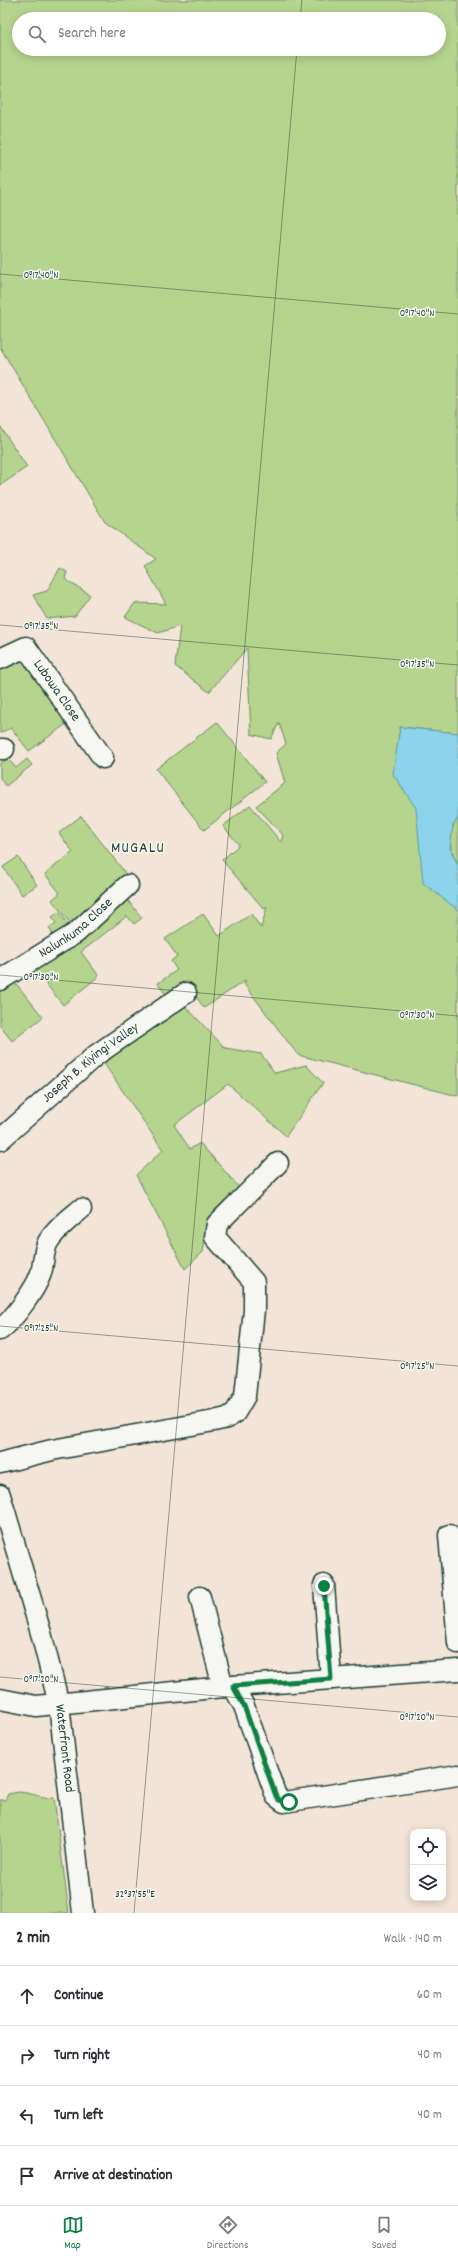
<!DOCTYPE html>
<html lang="en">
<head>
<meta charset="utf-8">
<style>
  :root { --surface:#fff; --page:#f2f2f3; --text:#2b2b33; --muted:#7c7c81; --line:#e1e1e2; --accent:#0b8043 }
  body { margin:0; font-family:Dekko,sans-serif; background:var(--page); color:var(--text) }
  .controls { position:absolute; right:12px; bottom:12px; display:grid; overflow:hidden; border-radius:8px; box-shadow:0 2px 10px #0003 }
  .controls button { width:36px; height:36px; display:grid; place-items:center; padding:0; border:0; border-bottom:1px solid var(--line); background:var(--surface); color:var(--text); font:20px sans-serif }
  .stop { position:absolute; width:12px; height:12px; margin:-9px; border:3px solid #0b8043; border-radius:50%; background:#fff }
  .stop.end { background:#0b8043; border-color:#fff; box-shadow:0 1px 4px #0008 }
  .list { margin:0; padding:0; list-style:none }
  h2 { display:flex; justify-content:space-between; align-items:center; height:52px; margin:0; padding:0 16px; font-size:17px }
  h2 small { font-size:13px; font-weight:400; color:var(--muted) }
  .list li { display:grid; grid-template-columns:26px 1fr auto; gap:12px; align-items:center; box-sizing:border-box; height:60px; padding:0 16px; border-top:1px solid var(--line) }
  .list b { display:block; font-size:15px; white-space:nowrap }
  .list em { font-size:13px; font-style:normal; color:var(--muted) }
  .icon { flex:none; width:22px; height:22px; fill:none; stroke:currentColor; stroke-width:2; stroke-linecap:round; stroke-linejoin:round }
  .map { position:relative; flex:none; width:458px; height:1913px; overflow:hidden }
  .search { position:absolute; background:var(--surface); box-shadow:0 2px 10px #0003; left:12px; right:12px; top:12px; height:44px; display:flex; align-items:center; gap:10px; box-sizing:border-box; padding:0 14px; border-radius:22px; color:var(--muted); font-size:15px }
  .sheet { height:292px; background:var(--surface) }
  nav { display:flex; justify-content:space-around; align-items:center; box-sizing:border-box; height:56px; border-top:1px solid var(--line); background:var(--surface); font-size:11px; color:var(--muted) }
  nav a { display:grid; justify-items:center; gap:2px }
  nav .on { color:var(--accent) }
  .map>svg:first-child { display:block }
  .green { fill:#b5d58e; stroke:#6a8961; fill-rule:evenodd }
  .water { fill:#8bd4ec; stroke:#6098a2 }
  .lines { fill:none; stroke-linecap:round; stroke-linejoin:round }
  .minor-casing { stroke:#1f3d34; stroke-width:23 }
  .minor { stroke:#f6f6f2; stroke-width:20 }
  .route { stroke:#0b8043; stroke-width:5 }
  .ticks { fill:none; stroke:#1f3d34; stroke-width:1; stroke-opacity:0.45 }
  .labels { text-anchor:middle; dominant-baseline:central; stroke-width:3; stroke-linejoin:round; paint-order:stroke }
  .street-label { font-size:14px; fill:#1f3d34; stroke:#f6f6f2 }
  .quarter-label { font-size:16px; letter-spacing:1px; fill:#1f3d34; stroke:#f6f6f2 }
  .ticks-label { font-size:10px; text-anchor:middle; fill:#1f3d34; stroke:#f6f6f2; stroke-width:3; stroke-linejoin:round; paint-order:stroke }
</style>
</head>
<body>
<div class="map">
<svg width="458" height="1913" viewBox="0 0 458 1913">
  <rect width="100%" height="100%" fill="#f2e4d7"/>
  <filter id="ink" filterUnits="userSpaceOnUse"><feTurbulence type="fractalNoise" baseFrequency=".025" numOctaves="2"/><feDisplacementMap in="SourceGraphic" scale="8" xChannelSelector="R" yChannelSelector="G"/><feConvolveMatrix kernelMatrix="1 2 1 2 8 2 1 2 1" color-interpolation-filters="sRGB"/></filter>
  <g filter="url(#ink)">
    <!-- green -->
    <path class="green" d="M0 0H458V733L400 727 458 910V1096L298 1055 244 984 246 980 204 1008 188 985 168 998 158 983 177 970 171 961 177 956 165 939 203 914 219 936 251 914 261 928 267 907 264 909 222 860 239 845 223 826 250 805 281 842 283 835 256 806 285 783 276 753 286 744 279 723 271 739 251 734 247 648 209 692 175 666 180 626 158 633 125 617 135 603 166 604 145 566 156 559 105 522 0 347ZM19 19H439V49H19Z
      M0 426 27 467 1 485 0 484Z
      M60 568 67 572 65 579 90 595 75 616 47 619 33 595 47 591Z
      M23 654 69 722 29 751 11 728 0 733V665Z
      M217 722 265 782 204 830 156 769Z
      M8 759 16 768 27 759 32 765 6 786 0 778V763Z
      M81 816 129 878 70 923 52 900 60 893 45 874 73 852 59 833Z
      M458 818V865C450 849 446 834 458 818Z
      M18 857 37 885 22 895 3 867Z
      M125 897 142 918 134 924 127 916 81 952 99 976 63 1005 34 969Z
      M59 912 69 926 54 936 49 928 56 923 52 917Z
      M13 980 43 1017 12 1041 0 1026V990Z
      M185 1006 225 1048 261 1054 275 1073 306 1065 323 1083 286 1136 228 1084 174 1125 190 1149 200 1143 243 1192 207 1223 203 1252 185 1269 136 1175 163 1150 103 1062Z
      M19 1792C32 1793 41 1798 54 1798L69 1913H0V1800H5L8 1794Z"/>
    <!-- water -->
    <path class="water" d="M400 727 458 733V818L453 825 450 849 458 865V910L423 883 416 808 393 774Z"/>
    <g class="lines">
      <defs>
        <g id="minor">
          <path id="s1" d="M0 659 26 647 103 758"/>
          <path d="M0 749H4"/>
          <path id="s2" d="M0 980 76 933 128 885"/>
          <path id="s3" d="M0 1140 96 1055 186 993"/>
          <path d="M0 1330C13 1320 36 1289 41 1273 44 1263 43 1251 48 1242 56 1229 69 1219 81 1209"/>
          <path d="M0 1463 52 1450 214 1421 227 1418 235 1413 245 1396 254 1310V1282L215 1237 217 1224 278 1163"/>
          <path id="s4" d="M0 1495 41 1633 59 1704 83 1913"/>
          <path d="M449 1535 458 1643"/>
          <path d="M324 1585 331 1679"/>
          <path d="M200 1597 223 1687"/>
          <path d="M233 1686 244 1706 276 1796 284 1802 458 1775"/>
          <path d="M0 1699 36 1706 233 1686 458 1670"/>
        </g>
      </defs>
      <!-- minor casing -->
      <use href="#minor" class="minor-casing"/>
      <!-- minor -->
      <use href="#minor" class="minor"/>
    </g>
  </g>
  <g class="lines" filter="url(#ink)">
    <!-- route -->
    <path class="route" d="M289 1802 279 1800 276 1796 244 1706 233 1686 331 1679 324 1586"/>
  </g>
  <!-- ticks -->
  <path class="ticks" d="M300 19 302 0M0 274 458 314M0 625 458 665M0 975 458 1016M0 1326 458 1366M0 1677 458 1717M134 1913 297 49"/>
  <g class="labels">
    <!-- street labels -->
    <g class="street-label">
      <text stroke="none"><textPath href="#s1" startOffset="82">Lubowa Close</textPath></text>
      <text stroke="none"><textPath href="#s2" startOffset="92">Nalunkuma Close</textPath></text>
      <text stroke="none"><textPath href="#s3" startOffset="119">Joseph B. Kiyingi Valley</textPath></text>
      <text stroke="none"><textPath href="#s4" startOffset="262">Waterfront Road</textPath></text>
    </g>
    <!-- quarter labels -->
    <g class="quarter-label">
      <text x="138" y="848">MUGALU</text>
    </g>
  </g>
  <g class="ticks-label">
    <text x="41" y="278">0°17'40"N</text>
    <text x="417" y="316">0°17'40"N</text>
    <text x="41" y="629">0°17'35"N</text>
    <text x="417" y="667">0°17'35"N</text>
    <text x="41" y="980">0°17'30"N</text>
    <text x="417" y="1018">0°17'30"N</text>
    <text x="41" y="1331">0°17'25"N</text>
    <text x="417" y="1369">0°17'25"N</text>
    <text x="41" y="1682">0°17'20"N</text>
    <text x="417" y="1720">0°17'20"N</text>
    <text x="135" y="1897">32°37'55"E</text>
  </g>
</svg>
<div class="controls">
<button><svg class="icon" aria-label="locate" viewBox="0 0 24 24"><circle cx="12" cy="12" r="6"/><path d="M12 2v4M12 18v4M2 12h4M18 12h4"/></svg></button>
<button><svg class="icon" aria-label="layers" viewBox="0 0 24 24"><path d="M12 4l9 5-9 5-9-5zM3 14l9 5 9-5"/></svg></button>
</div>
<div class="stop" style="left:289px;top:1802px"></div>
<div class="stop end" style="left:324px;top:1586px"></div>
<div class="search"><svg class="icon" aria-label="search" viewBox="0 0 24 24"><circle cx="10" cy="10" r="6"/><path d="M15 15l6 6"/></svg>Search here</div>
</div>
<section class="sheet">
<h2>2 min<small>Walk · 140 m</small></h2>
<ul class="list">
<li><svg class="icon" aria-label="ahead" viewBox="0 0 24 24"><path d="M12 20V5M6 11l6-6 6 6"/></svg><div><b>Continue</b></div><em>60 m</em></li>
<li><svg class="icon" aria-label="right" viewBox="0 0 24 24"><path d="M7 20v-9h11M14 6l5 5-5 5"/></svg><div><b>Turn right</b></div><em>40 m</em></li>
<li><svg class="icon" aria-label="left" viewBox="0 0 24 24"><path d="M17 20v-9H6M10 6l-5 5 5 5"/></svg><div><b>Turn left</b></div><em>40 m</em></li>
<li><svg class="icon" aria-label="arrive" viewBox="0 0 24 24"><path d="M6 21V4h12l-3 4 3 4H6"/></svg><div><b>Arrive at destination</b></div></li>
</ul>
</section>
<nav>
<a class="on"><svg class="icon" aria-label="map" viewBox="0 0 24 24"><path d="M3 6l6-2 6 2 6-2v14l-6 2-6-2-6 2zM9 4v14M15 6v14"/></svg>Map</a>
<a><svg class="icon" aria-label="directions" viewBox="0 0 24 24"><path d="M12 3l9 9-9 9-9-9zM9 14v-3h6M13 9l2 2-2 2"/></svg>Directions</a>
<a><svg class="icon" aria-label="saved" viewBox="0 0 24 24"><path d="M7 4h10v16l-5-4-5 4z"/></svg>Saved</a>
</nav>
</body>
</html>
